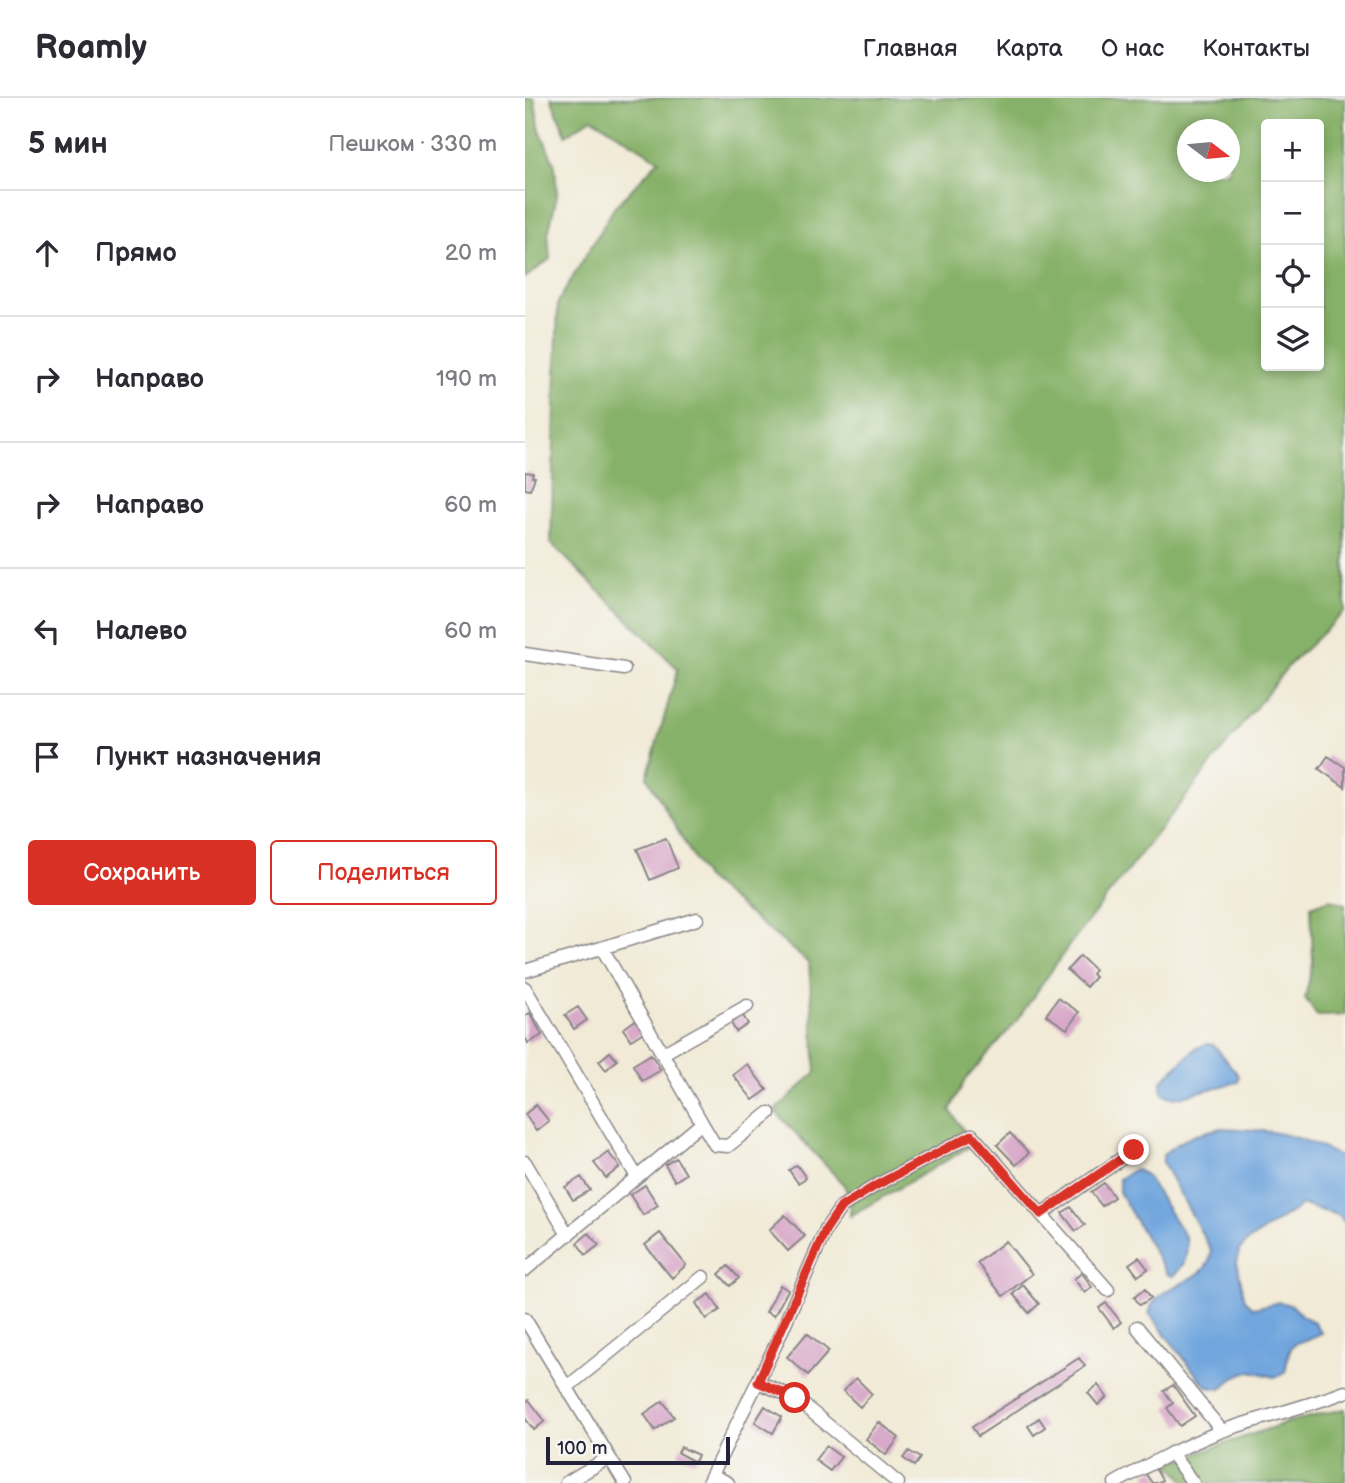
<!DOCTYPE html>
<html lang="ru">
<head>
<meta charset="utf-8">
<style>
  :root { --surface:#fff; --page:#f7f7f7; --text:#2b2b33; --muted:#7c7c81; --line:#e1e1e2; --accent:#d93025 }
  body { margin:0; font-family:"Balsamiq Sans",sans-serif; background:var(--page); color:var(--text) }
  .controls { position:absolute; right:21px; top:21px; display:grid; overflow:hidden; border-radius:7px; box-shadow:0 4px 10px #0003 }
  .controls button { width:63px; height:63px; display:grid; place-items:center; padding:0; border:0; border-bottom:2px solid var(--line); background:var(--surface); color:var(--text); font:35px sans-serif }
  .compass { position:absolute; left:652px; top:21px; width:63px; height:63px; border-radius:50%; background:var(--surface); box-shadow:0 4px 10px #0003; rotate:106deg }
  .scale { position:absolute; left:21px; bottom:18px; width:184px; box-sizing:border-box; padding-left:7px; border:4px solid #22223b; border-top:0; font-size:19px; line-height:24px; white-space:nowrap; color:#22223b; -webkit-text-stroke:5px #f6f6f2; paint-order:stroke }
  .stop { position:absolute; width:21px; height:21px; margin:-16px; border:5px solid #d93025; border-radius:50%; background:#fff }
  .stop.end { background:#d93025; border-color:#fff; box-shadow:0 2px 7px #0008 }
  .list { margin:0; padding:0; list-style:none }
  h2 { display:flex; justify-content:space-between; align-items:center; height:91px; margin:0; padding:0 28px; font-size:30px }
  h2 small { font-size:23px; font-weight:400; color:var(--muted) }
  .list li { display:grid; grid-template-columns:46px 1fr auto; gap:21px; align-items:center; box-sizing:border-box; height:126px; padding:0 28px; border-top:2px solid var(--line) }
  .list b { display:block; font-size:26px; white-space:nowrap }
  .list em { font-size:23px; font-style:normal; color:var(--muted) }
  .actions { display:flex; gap:14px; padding:21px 28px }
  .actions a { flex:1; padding:16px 0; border:2px solid var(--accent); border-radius:7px; text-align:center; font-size:24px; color:var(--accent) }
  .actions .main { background:var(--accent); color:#fff }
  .icon { flex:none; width:38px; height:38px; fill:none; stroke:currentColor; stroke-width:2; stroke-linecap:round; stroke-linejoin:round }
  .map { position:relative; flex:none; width:820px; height:1385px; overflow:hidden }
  header { display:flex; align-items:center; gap:42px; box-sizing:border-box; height:98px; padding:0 35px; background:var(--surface); border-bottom:2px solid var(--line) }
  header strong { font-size:33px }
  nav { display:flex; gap:38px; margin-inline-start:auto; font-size:24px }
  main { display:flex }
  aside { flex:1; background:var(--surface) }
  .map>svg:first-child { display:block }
  .forest { fill:#86b168; stroke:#546a52; stroke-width:2; fill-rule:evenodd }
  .water { fill:#70a5dd; stroke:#49648c; stroke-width:2 }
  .building { fill:#d8a9c9 }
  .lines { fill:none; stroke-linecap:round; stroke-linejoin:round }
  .minor-casing { stroke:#8a8688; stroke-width:15 }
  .minor { stroke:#fff; stroke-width:12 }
  .route { stroke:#d93025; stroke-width:9 }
</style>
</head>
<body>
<header>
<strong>Roamly</strong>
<nav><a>Главная</a><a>Карта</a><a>О нас</a><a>Контакты</a></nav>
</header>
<main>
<aside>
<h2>5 мин<small>Пешком · 330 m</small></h2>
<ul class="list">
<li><svg class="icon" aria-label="ahead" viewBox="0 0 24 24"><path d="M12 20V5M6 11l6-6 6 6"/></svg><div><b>Прямо</b></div><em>20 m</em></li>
<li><svg class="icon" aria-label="right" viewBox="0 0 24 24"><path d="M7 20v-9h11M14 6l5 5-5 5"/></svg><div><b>Направо</b></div><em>190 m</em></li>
<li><svg class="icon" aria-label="right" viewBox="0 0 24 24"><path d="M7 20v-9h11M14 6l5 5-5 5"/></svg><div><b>Направо</b></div><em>60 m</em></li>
<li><svg class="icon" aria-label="left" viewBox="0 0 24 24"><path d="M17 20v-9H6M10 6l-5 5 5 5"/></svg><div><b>Налево</b></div><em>60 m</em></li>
<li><svg class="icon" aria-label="arrive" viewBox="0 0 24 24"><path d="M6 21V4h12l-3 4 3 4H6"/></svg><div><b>Пункт назначения</b></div></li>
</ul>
<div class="actions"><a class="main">Сохранить</a><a>Поделиться</a></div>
</aside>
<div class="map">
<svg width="820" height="1385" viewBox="0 0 820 1385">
  <rect width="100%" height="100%" fill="#f6f6f2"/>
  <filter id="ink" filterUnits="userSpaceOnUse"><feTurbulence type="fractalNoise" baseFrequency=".0143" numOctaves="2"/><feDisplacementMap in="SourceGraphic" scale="14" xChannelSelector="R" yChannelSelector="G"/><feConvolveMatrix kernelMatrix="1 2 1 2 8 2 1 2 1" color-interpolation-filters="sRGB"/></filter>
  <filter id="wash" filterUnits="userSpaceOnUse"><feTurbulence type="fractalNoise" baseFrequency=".00686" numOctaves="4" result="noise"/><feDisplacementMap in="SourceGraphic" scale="28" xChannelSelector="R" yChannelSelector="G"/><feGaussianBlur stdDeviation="1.57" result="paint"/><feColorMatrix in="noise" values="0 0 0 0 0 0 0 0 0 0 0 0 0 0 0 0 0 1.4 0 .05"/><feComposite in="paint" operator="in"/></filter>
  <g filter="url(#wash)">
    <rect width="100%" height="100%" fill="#f1ead6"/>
    <!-- forest -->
    <path class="forest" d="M0 0H9L15 32 30 68 32 97 23 136 25 161 0 180Z
      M26 0H820V513L764 567 545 846 490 925 440 982 425 1012 448 1047 325 1118 326 1103 319 1087 250 1013 291 974 284 865 180 780 122 679 153 571 26 445 33 204 89 110 134 62 67 20 41 37ZM741 26H794V268H741ZM662 32H704V74H662Z
      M805 801 820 806V917L792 918 780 900 788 865 786 808Z
      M820 1311V1385H662L644 1365 763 1324Z"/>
    <!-- water -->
    <path class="water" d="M683 946 689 947 714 978 713 984 650 1000 638 996 636 989 637 983 671 950Z
      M696 1030C746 1032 776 1035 820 1062V1125L813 1117 777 1107 723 1143 714 1152 712 1165 720 1202 729 1210 755 1204 768 1208 777 1218 789 1224 796 1235C767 1251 767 1235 760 1275L750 1279C719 1270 720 1271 696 1291L683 1289 674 1280 624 1215C626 1211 626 1207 629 1204 643 1184 687 1183 686 1152L638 1065V1057C655 1041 674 1035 696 1030Z
      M610 1071 621 1077 661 1140C663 1157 661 1167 648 1178L642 1176 594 1094V1081Z"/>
    <g id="blocks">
      <!-- building -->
      <path class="building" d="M0 374 8 375 7 379H10L5 392 0 391Z
        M803 658 820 669V689L794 671Z
        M141 740 153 770 125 782 112 751Z
        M555 858 570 872 567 876 570 879 561 889 542 872Z
        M533 900 554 914 542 931 521 917Z
        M53 909 62 922 49 931 40 917Z
        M5 915 17 937 3 945 0 939V918Z
        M217 916 223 926 211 934 205 923Z
        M112 921 120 933 106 942 98 931Z
        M85 954 92 962 81 972 74 963Z
        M126 956 136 972 117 983 108 967Z
        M222 966 242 992 228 1002 208 977Z
        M11 1007 24 1023 11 1033 0 1016Z
        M485 1035 504 1055 491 1067 472 1047Z
        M83 1054 95 1069 81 1080 69 1065Z
        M151 1060 161 1076 150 1083 140 1067Z
        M272 1067 281 1080 273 1085 264 1072Z
        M56 1079 65 1092 48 1102 40 1089Z
        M579 1085 589 1099 577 1108 566 1094Z
        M120 1087 133 1107 118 1117 105 1097Z
        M546 1109 560 1127 551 1133 537 1115Z
        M260 1117 280 1138 263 1153 244 1132Z
        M64 1135 74 1147 61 1157 52 1145Z
        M135 1135 161 1167 147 1180 120 1147Z
        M481 1143 507 1176 478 1198 452 1165Z
        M614 1159 623 1171 613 1178 604 1166Z
        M203 1168 214 1180 205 1188 194 1176Z
        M557 1175 567 1189 560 1195 549 1181Z
        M255 1187 263 1192 249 1218 241 1214Z
        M498 1187 514 1206 504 1215 488 1196Z
        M620 1191 626 1200 615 1207 609 1199Z
        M185 1196 195 1212 181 1221 171 1205Z
        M581 1205 596 1224 589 1230 574 1210Z
        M282 1235 304 1253 283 1277 262 1259Z
        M554 1260 560 1268 453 1338 447 1329Z
        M331 1280 347 1296 335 1309 318 1293Z
        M573 1287 582 1299 573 1307 563 1295Z
        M648 1287 670 1318 655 1328 642 1310 648 1305 639 1293Z
        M4 1302 20 1323 9 1332 0 1320V1304Z
        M138 1303 149 1319 130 1332 119 1316Z
        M240 1308 257 1319 248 1335 230 1324Z
        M514 1320 520 1329 509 1337 503 1328Z
        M354 1324 374 1340 361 1357 341 1341Z
        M301 1348 316 1359 305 1373 290 1362Z
        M156 1349 173 1357 170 1364 153 1355Z
        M384 1353 395 1360 389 1368 378 1360Z
        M630 1370 637 1382 633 1385H627L621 1376Z"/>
    </g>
  </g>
  <g filter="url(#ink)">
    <use href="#blocks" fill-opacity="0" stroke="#8a8688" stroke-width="2"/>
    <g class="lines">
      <defs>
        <path id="minor" d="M0 556 99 571
          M0 873 172 821
          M0 890 112 1079
          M137 956 222 908
          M177 1025 190 1047 203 1048 244 1015
          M0 1064 43 1137
          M516 1116 609 1052
          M0 1172 177 1025 77 850
          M0 1221 100 1385
          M612 1229 697 1333
          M233 1284 270 1300 373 1385
          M41 1290 178 1179
          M646 1355 668 1385
          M187 1377 203 1385
          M41 1385 83 1360
          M183 1385 251 1246 301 1131 316 1109 350 1088 447 1037 583 1192
          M590 1385C625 1366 660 1347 697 1333 738 1319 780 1309 820 1294"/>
      </defs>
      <!-- minor casing -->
      <use href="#minor" class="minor-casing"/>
      <!-- minor -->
      <use href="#minor" class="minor"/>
    </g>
  </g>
  <g class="lines" filter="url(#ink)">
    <!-- route -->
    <path class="route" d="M270 1300 233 1284 301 1131 316 1109 350 1088 447 1037 516 1116 609 1052"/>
  </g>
</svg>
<div class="controls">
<button>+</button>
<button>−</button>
<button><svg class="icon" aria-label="locate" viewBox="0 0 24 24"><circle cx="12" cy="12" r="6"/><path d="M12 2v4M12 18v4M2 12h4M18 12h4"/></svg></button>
<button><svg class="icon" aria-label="layers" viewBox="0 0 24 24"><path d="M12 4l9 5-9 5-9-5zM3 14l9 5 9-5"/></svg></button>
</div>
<svg class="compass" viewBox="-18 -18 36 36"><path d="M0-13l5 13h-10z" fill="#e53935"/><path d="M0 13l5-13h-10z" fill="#7c7c81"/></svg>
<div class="scale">100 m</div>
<div class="stop" style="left:270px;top:1300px"></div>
<div class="stop end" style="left:609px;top:1052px"></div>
</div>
</main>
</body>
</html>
